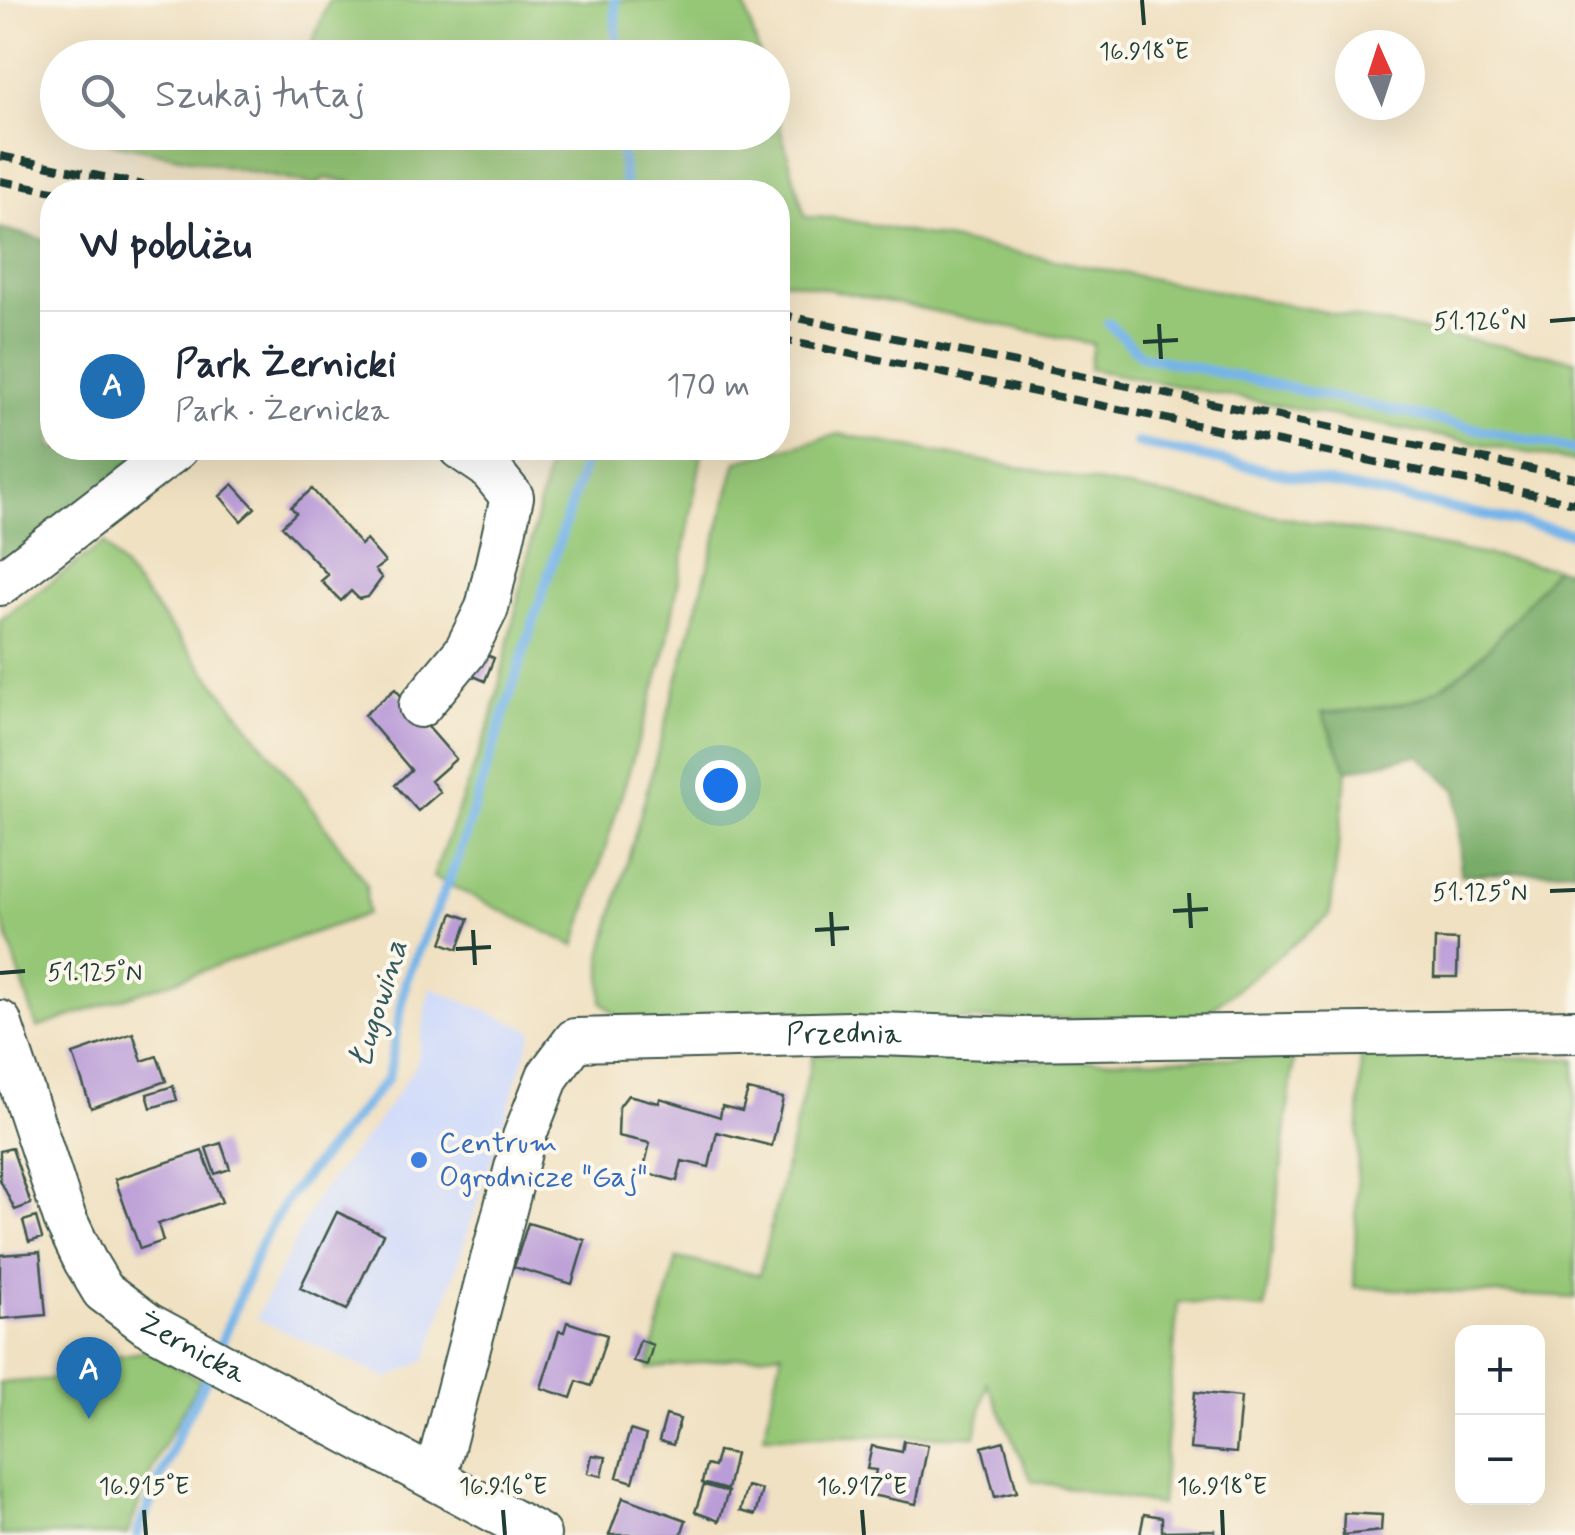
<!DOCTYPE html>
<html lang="pl">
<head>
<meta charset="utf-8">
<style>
  :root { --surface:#fff; --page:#f2f2f3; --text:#1f2937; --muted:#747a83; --line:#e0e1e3; --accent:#1f6fb2 }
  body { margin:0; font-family:Mynerve,sans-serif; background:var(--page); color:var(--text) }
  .controls { position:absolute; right:30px; bottom:30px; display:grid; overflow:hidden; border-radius:20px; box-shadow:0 10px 40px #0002 }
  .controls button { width:90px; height:90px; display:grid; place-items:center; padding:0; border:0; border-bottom:2px solid var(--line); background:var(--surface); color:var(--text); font:50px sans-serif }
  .compass { position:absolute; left:1335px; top:30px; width:90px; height:90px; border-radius:50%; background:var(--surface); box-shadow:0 10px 40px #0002; rotate:357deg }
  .you { position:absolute; left:720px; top:785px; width:35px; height:35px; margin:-25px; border:8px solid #fff; border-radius:50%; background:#1a73e8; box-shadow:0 0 0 15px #1a73e833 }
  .badge { display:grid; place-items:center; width:65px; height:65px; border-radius:50%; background:var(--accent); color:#fff; font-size:32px; font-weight:700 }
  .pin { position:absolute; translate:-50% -82px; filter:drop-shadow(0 2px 5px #0008) }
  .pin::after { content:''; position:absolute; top:52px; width:35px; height:30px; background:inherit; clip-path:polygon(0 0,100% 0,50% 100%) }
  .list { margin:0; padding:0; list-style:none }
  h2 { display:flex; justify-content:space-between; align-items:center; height:130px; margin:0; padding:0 40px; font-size:42px }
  h2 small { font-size:32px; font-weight:400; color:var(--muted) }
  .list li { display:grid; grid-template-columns:65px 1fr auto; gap:30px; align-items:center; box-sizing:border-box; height:150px; padding:0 40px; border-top:2px solid var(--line) }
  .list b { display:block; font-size:38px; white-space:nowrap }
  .list p { margin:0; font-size:32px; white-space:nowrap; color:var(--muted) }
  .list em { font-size:32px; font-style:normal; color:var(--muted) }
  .icon { flex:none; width:55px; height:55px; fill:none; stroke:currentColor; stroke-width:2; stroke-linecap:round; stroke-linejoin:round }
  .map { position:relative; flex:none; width:1575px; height:1535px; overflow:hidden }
  .search { position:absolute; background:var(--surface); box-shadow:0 10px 40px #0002; left:40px; top:40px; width:750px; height:110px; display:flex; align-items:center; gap:25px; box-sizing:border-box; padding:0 35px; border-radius:55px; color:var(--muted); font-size:38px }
  .panel { position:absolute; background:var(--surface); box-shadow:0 10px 40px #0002; left:40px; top:180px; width:750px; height:280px; border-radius:40px }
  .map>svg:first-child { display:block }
  .built { fill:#cfdafa }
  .green { fill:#96c777; stroke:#5a8256; stroke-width:2.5 }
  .forest { fill:#78ac68; stroke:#4c744e; stroke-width:2.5 }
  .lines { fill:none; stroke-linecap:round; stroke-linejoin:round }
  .stream { stroke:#76b4e9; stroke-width:10 }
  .building { fill:#ba9cd7 }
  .minor-casing { stroke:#3e5649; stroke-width:46 }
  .minor { stroke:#fff; stroke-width:42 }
  .rail { stroke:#1f3d34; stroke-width:8; stroke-dasharray:15 8; stroke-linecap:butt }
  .ticks { fill:none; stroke:#1f3d34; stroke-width:4 }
  .shop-dot { fill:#3f7fe0; stroke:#fbf7ec; stroke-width:4 }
  .labels { text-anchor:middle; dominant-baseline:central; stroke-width:8; stroke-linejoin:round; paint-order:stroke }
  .street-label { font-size:30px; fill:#1f3d34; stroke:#fbf7ec }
  .shop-label { font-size:30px; fill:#366cbe; stroke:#fbf7ec; text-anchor:start }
  .water-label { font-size:32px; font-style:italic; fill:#355b61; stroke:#fbf7ec }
  .ticks-label { font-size:25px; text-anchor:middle; fill:#1f3d34; stroke:#fbf7ec; stroke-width:8; stroke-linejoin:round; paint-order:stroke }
</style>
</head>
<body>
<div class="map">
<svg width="1575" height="1535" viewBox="0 0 1575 1535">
  <rect width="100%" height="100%" fill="#fbf7ec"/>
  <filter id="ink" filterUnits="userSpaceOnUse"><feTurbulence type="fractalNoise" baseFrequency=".01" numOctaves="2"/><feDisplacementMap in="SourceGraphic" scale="20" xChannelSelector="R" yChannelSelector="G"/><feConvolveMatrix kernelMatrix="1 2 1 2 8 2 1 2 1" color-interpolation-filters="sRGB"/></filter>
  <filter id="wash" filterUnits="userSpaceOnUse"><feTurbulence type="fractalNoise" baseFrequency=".0048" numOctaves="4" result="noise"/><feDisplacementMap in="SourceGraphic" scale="40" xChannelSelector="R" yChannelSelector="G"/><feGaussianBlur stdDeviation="2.25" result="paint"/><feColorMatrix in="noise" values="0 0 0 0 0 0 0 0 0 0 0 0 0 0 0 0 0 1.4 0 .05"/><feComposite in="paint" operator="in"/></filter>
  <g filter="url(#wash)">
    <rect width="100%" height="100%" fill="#f0e1c2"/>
    <!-- built -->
    <path class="built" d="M430 987 533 1031 427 1359 388 1379 256 1318 317 1196 377 1123 417 1063Z"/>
    <!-- green -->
    <path class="green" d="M329 0H743L760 57H307Z
      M773 102 805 217 835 218 1575 360V462L1089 369 1093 344 778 279V192H360L354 183 325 178 315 185 87 138 96 132H772Z
      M839 434 1555 568C1519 613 1476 673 1422 697 1393 709 1354 710 1322 713L1347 770 1330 915 1201 1017 625 1024 602 1002V955L737 461Z
      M552 448H703L665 654 575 946 433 877 491 721Z
      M104 543 304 796 366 884 367 914 37 1028 0 913V620Z
      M813 1055 1059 1061 1294 1057 1265 1309 1178 1302 1161 1505 1032 1481 987 1383 975 1436H764L782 1352 648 1369 677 1258 759 1275Z
      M1361 1055 1575 1059V1298L1354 1287Z
      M148 1351 200 1380 158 1455 127 1535H0V1383L93 1376 91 1360Z"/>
    <!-- forest -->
    <path class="forest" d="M0 228 52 242V448H151L0 566Z
      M1555 568 1575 572V870L1461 875 1457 790 1418 755 1347 770 1322 713C1353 710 1392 709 1422 697 1476 674 1519 613 1555 568Z"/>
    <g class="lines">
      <!-- stream -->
      <path class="stream" d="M615 0 617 58
        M619 132 626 192
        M1108 323 1142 356 1575 450
        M1137 443 1575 534
        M218 1351 261 1243 289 1196 388 1078 406 980 456 864 589 448
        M137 1535 182 1425 210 1372"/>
    </g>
    <g id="blocks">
      <!-- building -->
      <path class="building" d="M233 484 255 508 241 521 220 496Z
        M312 489 361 545 366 540 385 562 375 570 382 578 368 597 359 599 351 591 341 601 321 581 328 575 282 526 296 513 291 507Z
        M479 652 494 658 485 681 471 675Z
        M395 689 456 759 431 781 440 792 418 811 395 785 411 770 364 715Z
        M453 913 469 919 458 949 442 943Z
        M1435 939 1458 940 1457 977H1434Z
        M133 1033 142 1061 157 1056 166 1081 91 1108 73 1054Z
        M173 1086 177 1100 151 1108 147 1094Z
        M748 1090 783 1098 772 1146 717 1132 709 1167 682 1161 677 1181 643 1172 650 1143 618 1136 619 1107 628 1095 659 1103 660 1098 720 1117 722 1106 742 1111Z
        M221 1143 230 1169 215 1174 206 1148Z
        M12 1148 31 1204 15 1210 0 1180V1151Z
        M202 1151 222 1202 158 1224 163 1241 140 1249 115 1179Z
        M337 1212 383 1234 347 1310 300 1288Z
        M36 1217 42 1238 29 1242 23 1221Z
        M528 1223 585 1240 572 1284 514 1267Z
        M40 1252 46 1315 0 1319V1255Z
        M567 1322 607 1335 591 1386 577 1381 571 1398 541 1388 559 1331 564 1332Z
        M640 1340 653 1345 647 1365 633 1361Z
        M1195 1392 1241 1397 1236 1453 1190 1449Z
        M666 1415 680 1419 673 1445 659 1441Z
        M630 1430 646 1435 633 1482 617 1477Z
        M904 1441 928 1445 916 1504 871 1495 876 1470 867 1469 872 1446 902 1452Z
        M1004 1441 1017 1492 995 1497 982 1447Z
        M718 1451 735 1454 727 1490 702 1483 706 1465 714 1467Z
        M592 1455 606 1457 602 1476 588 1473Z
        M704 1485 728 1492 719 1521 695 1512Z
        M747 1486 762 1490 755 1515 740 1511Z
        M623 1497 686 1520 681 1535H609Z
        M1344 1513 1382 1515 1381 1531 1343 1535Z
        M1144 1514 1162 1517V1531L1215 1530V1535H1140Z"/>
    </g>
  </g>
  <g filter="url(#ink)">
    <use href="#blocks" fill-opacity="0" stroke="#3e5649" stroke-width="2.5"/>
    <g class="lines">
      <defs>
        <g id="minor">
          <path d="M0 584 177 448"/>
          <path d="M420 706 465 652 487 608 512 497 488 467 460 448"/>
          <path id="s1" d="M0 1022 65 1219 85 1261 103 1291 147 1324 539 1535"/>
          <path id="s2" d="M435 1478 524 1137 548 1076 575 1040 851 1033 1017 1039 1575 1031"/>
        </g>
      </defs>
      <!-- minor casing -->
      <use href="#minor" class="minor-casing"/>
      <!-- minor -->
      <use href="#minor" class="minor"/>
      <!-- rail -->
      <path class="rail" d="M0 156 178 192
        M0 181 59 192
        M778 314 1575 478
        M778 339 1575 503"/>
    </g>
  </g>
  <!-- ticks -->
  <path class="ticks" d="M1142 0 1144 25M1550 321 1575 319M1159 324 1161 359M1143 342 1178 340M1550 891 1575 890M1189 893 1191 928M1173 911 1208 909M831 912 833 946M473 930 475 965M815 930 849 928M456 949 491 947M0 973 25 971M144 1510 146 1535M503 1510 505 1535M862 1510 864 1535M1222 1510 1223 1535"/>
  <!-- markers -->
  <circle class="shop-dot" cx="419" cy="1160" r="10"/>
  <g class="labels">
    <!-- street labels -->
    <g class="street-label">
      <text stroke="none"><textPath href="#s2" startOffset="732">Przednia</textPath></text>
      <text stroke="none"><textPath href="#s1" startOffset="395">Żernicka</textPath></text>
    </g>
    <!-- shop labels -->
    <g class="shop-label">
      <text x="439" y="1143">Centrum<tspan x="439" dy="34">Ogrodnicze "Gaj"</tspan></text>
    </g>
    <!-- water labels -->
    <g class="water-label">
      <text transform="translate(379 1004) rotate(-73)">Ługowina</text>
    </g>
  </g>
  <g class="ticks-label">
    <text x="1144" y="59">16.918°E</text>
    <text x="1480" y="329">51.126°N</text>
    <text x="1480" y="900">51.125°N</text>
    <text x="95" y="980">51.125°N</text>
    <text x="144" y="1494">16.915°E</text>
    <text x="503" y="1494">16.916°E</text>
    <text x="862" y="1494">16.917°E</text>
    <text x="1222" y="1494">16.918°E</text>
  </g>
</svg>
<div class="controls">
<button>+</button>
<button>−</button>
</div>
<svg class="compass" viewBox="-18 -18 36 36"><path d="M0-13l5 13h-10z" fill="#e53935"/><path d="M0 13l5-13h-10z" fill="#747a83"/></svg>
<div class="you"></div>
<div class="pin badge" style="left:89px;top:1419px">A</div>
<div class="search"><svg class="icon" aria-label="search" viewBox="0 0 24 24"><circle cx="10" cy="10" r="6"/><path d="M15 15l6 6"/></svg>Szukaj tutaj</div>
<section class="panel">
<h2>W pobliżu<small></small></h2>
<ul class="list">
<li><span class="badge">A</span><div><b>Park Żernicki</b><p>Park · Żernicka</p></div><em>170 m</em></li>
</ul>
</section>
</div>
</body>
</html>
